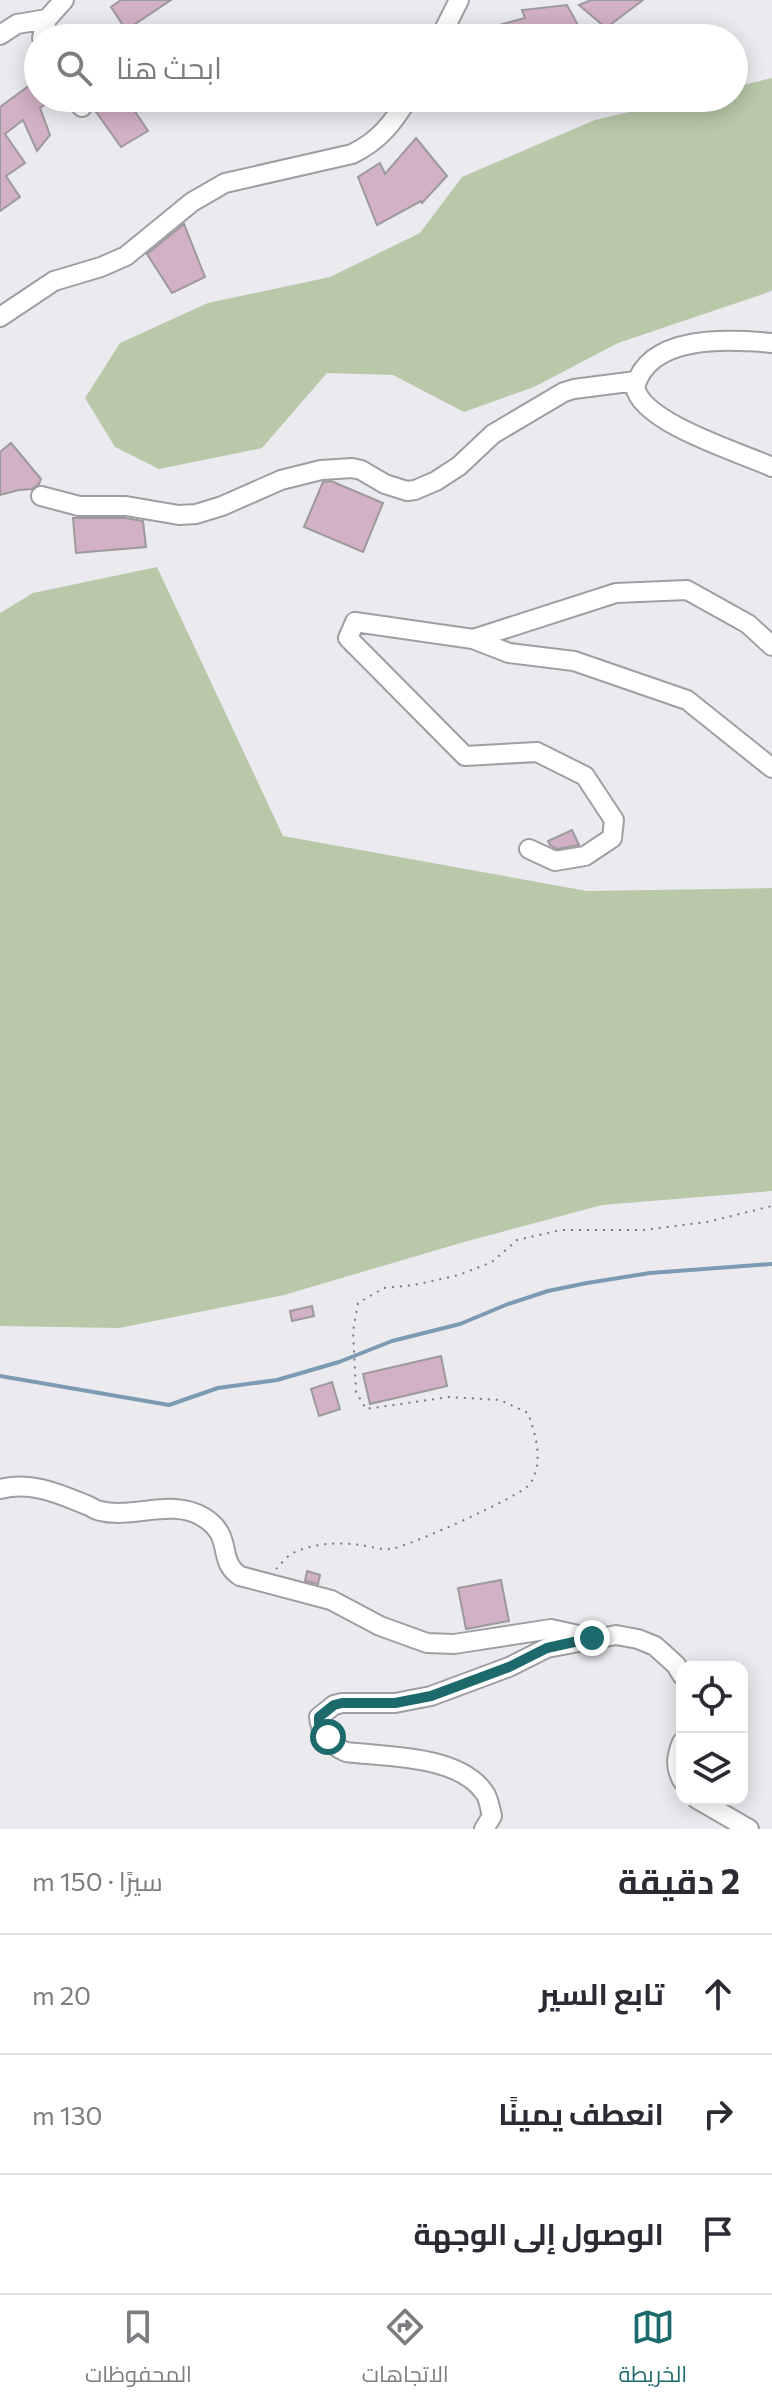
<!DOCTYPE html>
<html lang="ar">
<head>
<meta charset="utf-8">
<style>
  :root { --surface:#fff; --page:#f7f7f7; --text:#2b2b33; --muted:#7c7c81; --line:#e1e1e2; --accent:#1d6a6d }
  body { margin:0; font-family:Commissioner,Cairo,sans-serif; background:var(--page); color:var(--text); direction:rtl }
  .controls { position:absolute; right:24px; bottom:24px; display:grid; overflow:hidden; border-radius:16px; box-shadow:0 4px 20px #0003 }
  .controls button { width:72px; height:72px; display:grid; place-items:center; padding:0; border:0; border-bottom:2px solid var(--line); background:var(--surface); color:var(--text); font:40px sans-serif }
  .stop { position:absolute; width:24px; height:24px; margin:-18px; border:6px solid #1d6a6d; border-radius:50%; background:#fff }
  .stop.end { background:#1d6a6d; border-color:#fff; box-shadow:0 2px 8px #0008 }
  .list { margin:0; padding:0; list-style:none }
  h2 { display:flex; justify-content:space-between; align-items:center; height:104px; margin:0; padding:0 32px; font-size:34px }
  h2 small { font-size:26px; font-weight:400; color:var(--muted) }
  .list li { display:grid; grid-template-columns:52px 1fr auto; gap:24px; align-items:center; box-sizing:border-box; height:120px; padding:0 32px; border-top:2px solid var(--line) }
  .list b { display:block; font-size:30px; white-space:nowrap }
  .list em { font-size:26px; font-style:normal; color:var(--muted) }
  .icon { flex:none; width:44px; height:44px; fill:none; stroke:currentColor; stroke-width:2; stroke-linecap:round; stroke-linejoin:round }
  .map { position:relative; flex:none; width:772px; height:1829px; overflow:hidden; direction:ltr }
  .search { position:absolute; background:var(--surface); box-shadow:0 4px 20px #0003; left:24px; right:24px; top:24px; height:88px; display:flex; align-items:center; gap:20px; box-sizing:border-box; padding:0 28px; border-radius:44px; color:var(--muted); font-size:30px }
  .sheet { height:464px; background:var(--surface) }
  nav { display:flex; justify-content:space-around; align-items:center; box-sizing:border-box; height:112px; border-top:2px solid var(--line); background:var(--surface); font-size:22px; color:var(--muted) }
  nav a { display:grid; justify-items:center; gap:4px }
  nav .on { color:var(--accent) }
  .map>svg:first-child { display:block }
  .green { fill:#b8c8a9 }
  .lines { fill:none; stroke-linecap:round; stroke-linejoin:round }
  .stream { stroke:#7c9ab2; stroke-width:4 }
  .building { fill:#d2b0c6; stroke:#9e999c; stroke-width:2 }
  .minor-casing { stroke:#a09ea3; stroke-width:22 }
  .path { stroke:#7a797d; stroke-width:2; stroke-dasharray:2 6; stroke-linecap:butt }
  .minor { stroke:#fff; stroke-width:18 }
  .route { stroke:#1d6a6d; stroke-width:10 }
</style>
</head>
<body>
<div class="map">
<svg width="772" height="1829" viewBox="0 0 772 1829">
  <rect width="100%" height="100%" fill="#ebeaef"/>
  <!-- green -->
  <path class="green" d="M772 78V290L769 292 618 343 534 387 464 412 393 375 327 373 262 448 159 469 115 447 85 398 120 343 208 303 330 277 420 233 462 177 595 120 691 98H734V87Z
    M157 567 283 836 587 891 772 888V1191L602 1205 464 1242 284 1295 119 1328 0 1326V613L33 593Z"/>
  <g class="lines">
    <!-- stream -->
    <path class="stream" d="M0 1376 169 1405 218 1388 277 1380 339 1362 392 1341 460 1324 508 1304 548 1291 587 1283 650 1273 772 1264"/>
  </g>
  <!-- building -->
  <path class="building" d="M121 0H171L126 30 111 7Z
    M591 0H643L606 28 579 5Z
    M567 5 585 38H464L463 35 525 18 522 10Z
    M84 25 98 38H54Z
    M38 79V98H53L40 108 50 135 37 151 23 120 5 134 25 163 6 176 20 197 0 211V107Z
    M97 98H126L148 131 121 147 94 109 92 101Z
    M416 138 447 176 422 203 421 201 377 225 358 177 380 163 385 174Z
    M184 224 205 277 172 293 147 254Z
    M11 443 41 479 39 484 32 489 19 490 0 495V452Z
    M331 481 383 503 363 552 304 527 323 482Z
    M73 518H125L143 521 146 547 76 553Z
    M572 830 579 845 557 849 550 845 548 841Z
    M312 1306 314 1316 292 1321 290 1311Z
    M441 1356 447 1386 370 1404 363 1374Z
    M332 1382 340 1409 319 1416 311 1389Z
    M307 1571 320 1575 318 1584 305 1581Z
    M501 1580 509 1621 466 1629 458 1588Z"/>
  <g class="lines">
    <defs>
      <path id="minor" d="M0 35 17 24 47 19
        M42 38 47 19 64 0
        M440 38 459 0
        M75 98 82 107
        M0 317 54 281 101 267 126 256 192 202 225 183 352 154C379 141 393 123 408 98
        M772 343C729 339 649 334 635 387 642 423 739 452 772 467
        M41 496 79 506H126L179 515 196 514 222 506 281 480 321 470 352 468 361 470 385 484 407 491 415 490 436 481 459 466 493 434 564 392 574 389 636 381
        M473 639 509 653 574 661 687 700 772 768
        M529 849 555 861 585 856 612 838 614 820 585 776 537 752 465 756 348 638 355 622 473 639 616 593 687 590 748 624 772 646
        M0 1489C33 1481 59 1494 89 1506 94 1508 94 1510 100 1511 134 1519 172 1498 203 1517 235 1536 216 1561 240 1576L331 1600 380 1626 427 1643 454 1644 551 1629 592 1638
        M682 1742C676 1757 675 1766 682 1780
        M697 1799 749 1829
        M484 1829 492 1816C490 1809 489 1798 484 1792 458 1755 387 1757 346 1752 332 1746 320 1732 319 1717L334 1705 342 1703H395L431 1696 509 1667 547 1648 616 1635 638 1639 655 1646 676 1665 682 1675"/>
    </defs>
    <!-- minor casing -->
    <use href="#minor" class="minor-casing"/>
    <!-- path -->
    <path class="path" d="M276 1569C281 1564 287 1556 293 1553 313 1543 339 1542 360 1545 369 1546 381 1550 391 1549 407 1547 522 1496 530 1484 544 1462 536 1436 528 1413L500 1400 449 1397 366 1409 356 1392 353 1331 358 1303 384 1288 414 1285 459 1275 492 1262 517 1240 561 1230H643L707 1222 772 1206"/>
    <!-- minor -->
    <use href="#minor" class="minor"/>
  </g>
  <g class="lines">
    <!-- route -->
    <path class="route" d="M328 1737 319 1723V1717L334 1705 342 1703H395L431 1696 509 1667 547 1648 592 1638"/>
  </g>
</svg>
<div class="controls">
<button><svg class="icon" aria-label="locate" viewBox="0 0 24 24"><circle cx="12" cy="12" r="6"/><path d="M12 2v4M12 18v4M2 12h4M18 12h4"/></svg></button>
<button><svg class="icon" aria-label="layers" viewBox="0 0 24 24"><path d="M12 4l9 5-9 5-9-5zM3 14l9 5 9-5"/></svg></button>
</div>
<div class="stop" style="left:328px;top:1737px"></div>
<div class="stop end" style="left:592px;top:1638px"></div>
<div class="search"><svg class="icon" aria-label="search" viewBox="0 0 24 24"><circle cx="10" cy="10" r="6"/><path d="M15 15l6 6"/></svg>ابحث هنا</div>
</div>
<section class="sheet">
<h2>2 دقيقة<small>سيرًا · 150 m</small></h2>
<ul class="list">
<li><svg class="icon" aria-label="ahead" viewBox="0 0 24 24"><path d="M12 20V5M6 11l6-6 6 6"/></svg><div><b>تابع السير</b></div><em>20 m</em></li>
<li><svg class="icon" aria-label="right" viewBox="0 0 24 24"><path d="M7 20v-9h11M14 6l5 5-5 5"/></svg><div><b>انعطف يمينًا</b></div><em>130 m</em></li>
<li><svg class="icon" aria-label="arrive" viewBox="0 0 24 24"><path d="M6 21V4h12l-3 4 3 4H6"/></svg><div><b>الوصول إلى الوجهة</b></div></li>
</ul>
</section>
<nav>
<a class="on"><svg class="icon" aria-label="map" viewBox="0 0 24 24"><path d="M3 6l6-2 6 2 6-2v14l-6 2-6-2-6 2zM9 4v14M15 6v14"/></svg>الخريطة</a>
<a><svg class="icon" aria-label="directions" viewBox="0 0 24 24"><path d="M12 3l9 9-9 9-9-9zM9 14v-3h6M13 9l2 2-2 2"/></svg>الاتجاهات</a>
<a><svg class="icon" aria-label="saved" viewBox="0 0 24 24"><path d="M7 4h10v16l-5-4-5 4z"/></svg>المحفوظات</a>
</nav>
</body>
</html>
